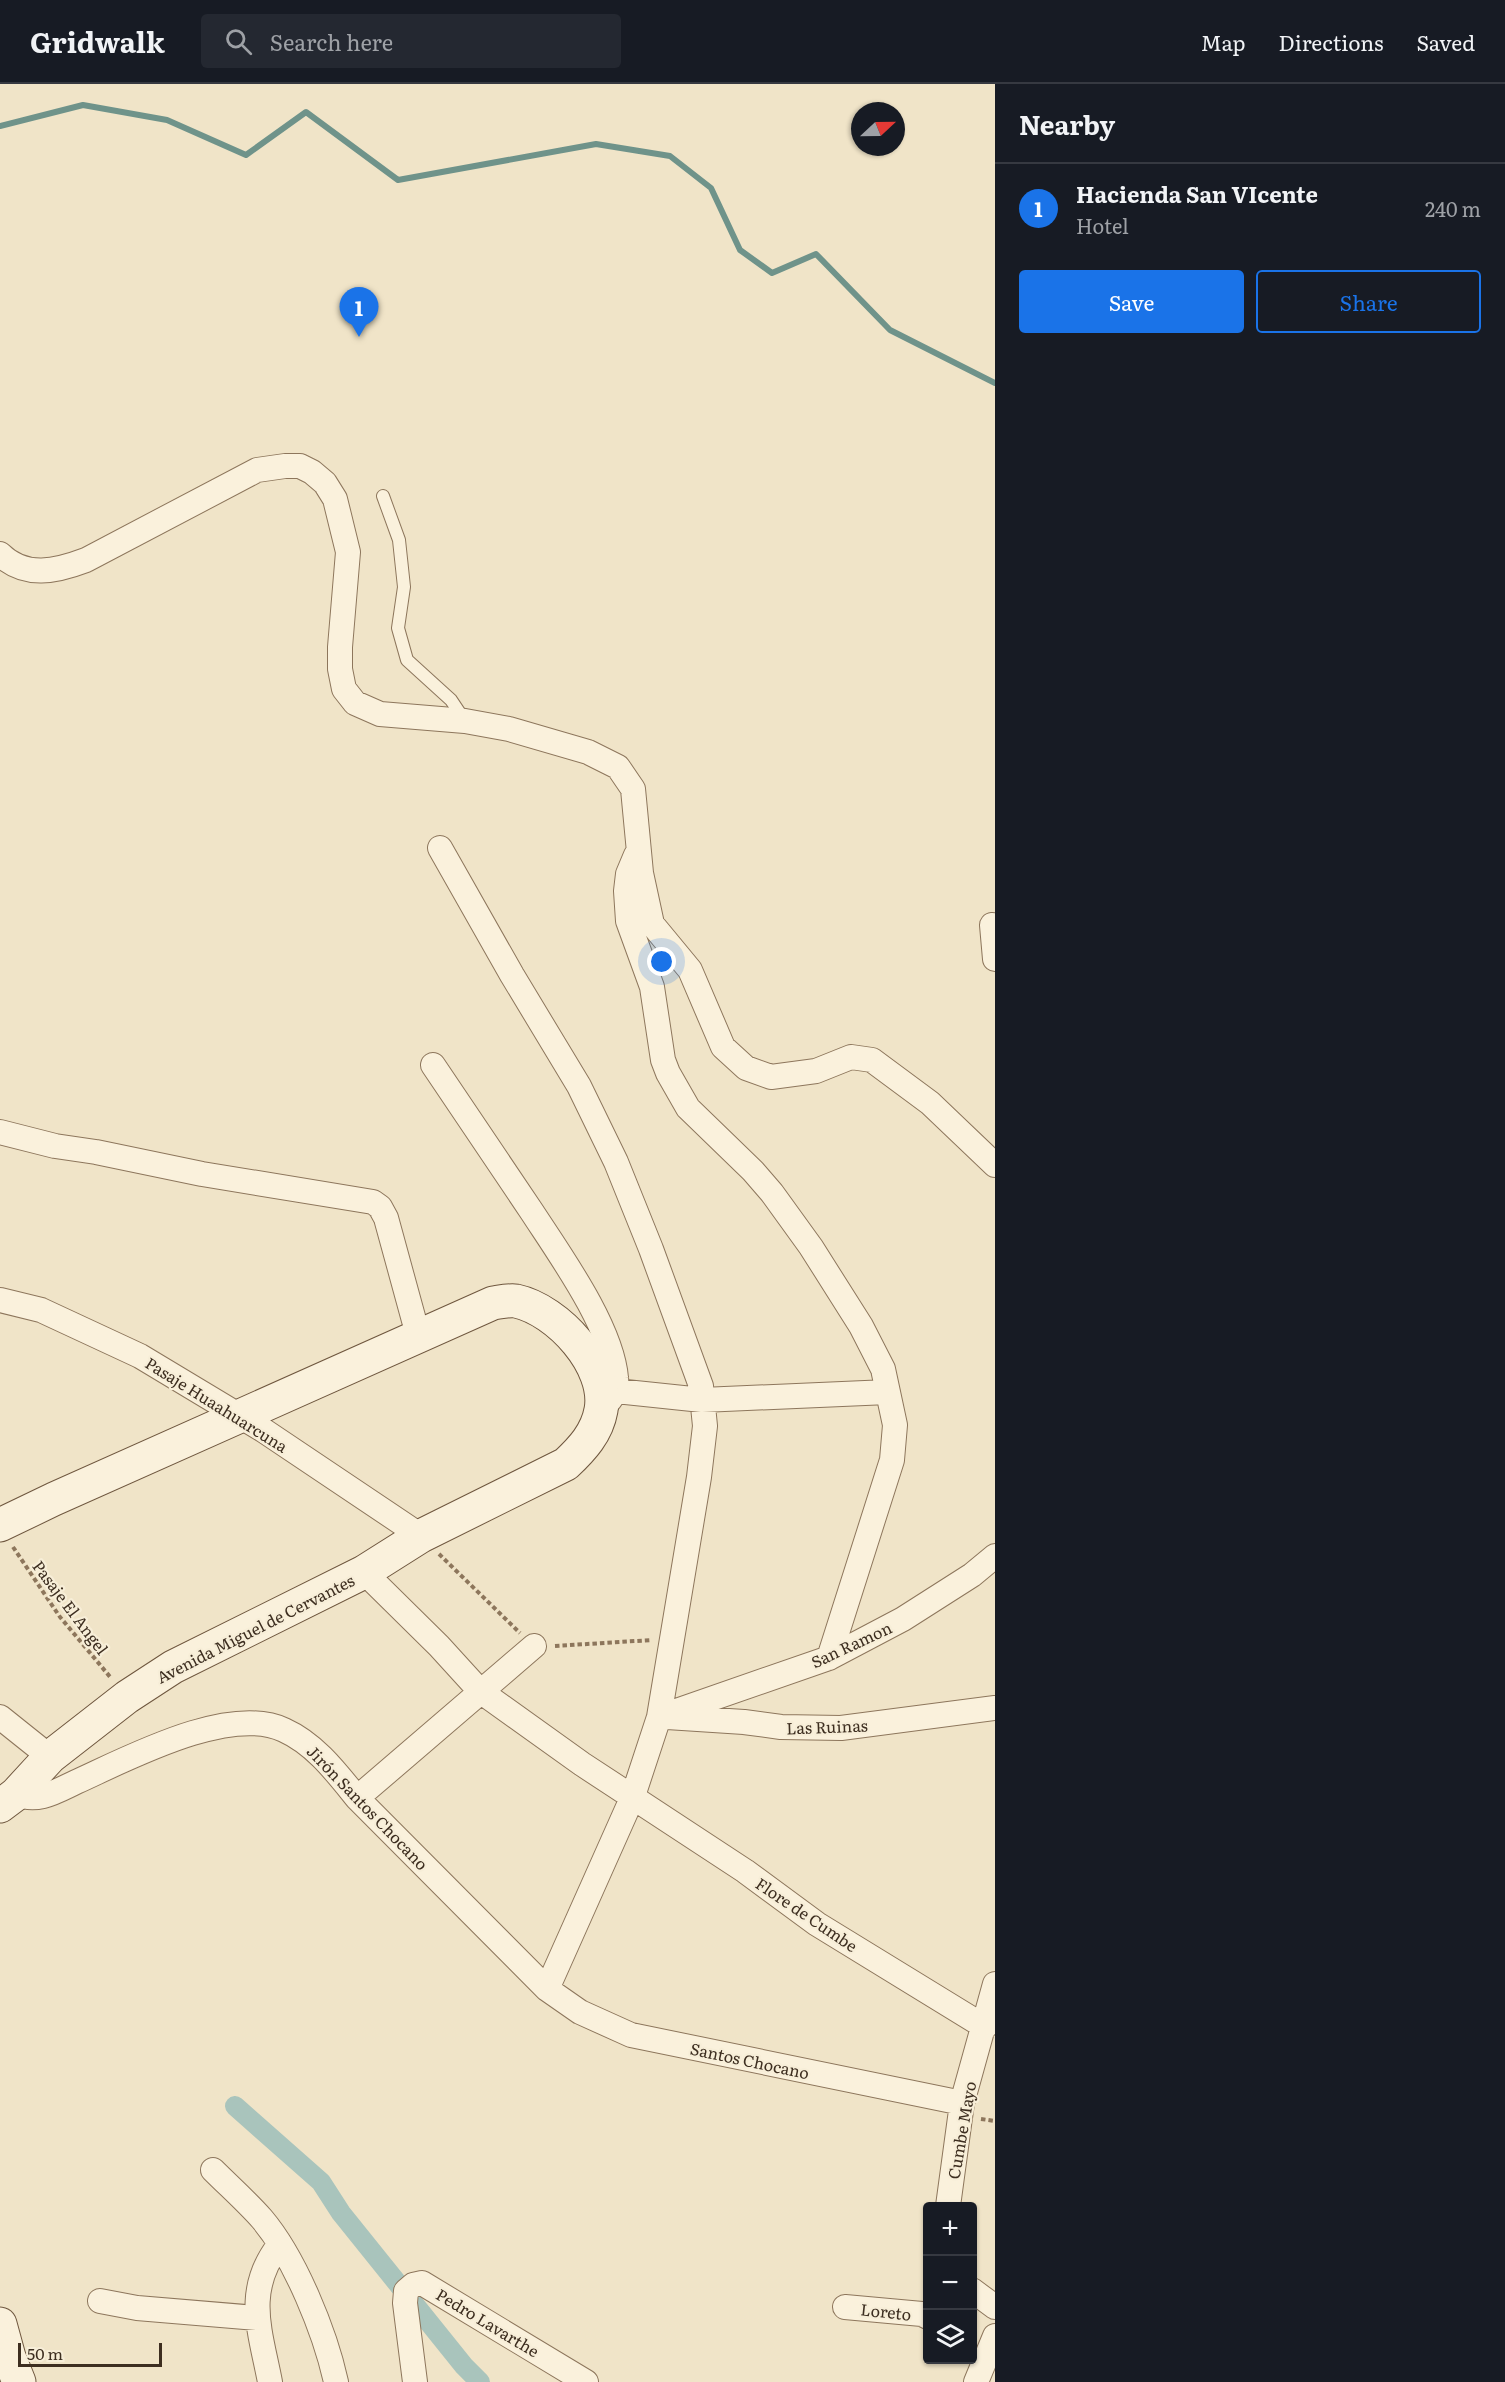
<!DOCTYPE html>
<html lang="en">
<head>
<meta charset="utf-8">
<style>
  :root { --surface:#171b24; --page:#242831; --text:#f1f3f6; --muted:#9ea1a6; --line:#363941; --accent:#1a73e8 }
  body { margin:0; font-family:Literata,serif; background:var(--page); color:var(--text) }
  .controls { position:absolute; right:18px; bottom:18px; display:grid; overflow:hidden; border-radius:6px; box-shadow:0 2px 4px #0004 }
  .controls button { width:54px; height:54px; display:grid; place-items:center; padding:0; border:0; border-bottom:2px solid var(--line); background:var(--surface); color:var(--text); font:30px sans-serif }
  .compass { position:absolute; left:851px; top:18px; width:54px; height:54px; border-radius:50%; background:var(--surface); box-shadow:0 2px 4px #0004; rotate:68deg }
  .scale { position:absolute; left:18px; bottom:15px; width:144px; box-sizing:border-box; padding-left:6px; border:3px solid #3d2e20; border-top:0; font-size:16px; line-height:21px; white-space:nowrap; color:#3d2e20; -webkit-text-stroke:4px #f7eed8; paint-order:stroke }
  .you { position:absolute; left:662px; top:878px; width:21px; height:21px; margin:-15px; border:4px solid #fff; border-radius:50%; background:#1a73e8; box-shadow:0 0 0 9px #1a73e833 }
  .badge { display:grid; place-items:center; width:39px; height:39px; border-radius:50%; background:var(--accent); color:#fff; font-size:20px; font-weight:700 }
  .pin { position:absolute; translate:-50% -50px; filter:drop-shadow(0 2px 3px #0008) }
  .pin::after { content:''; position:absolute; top:32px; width:21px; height:18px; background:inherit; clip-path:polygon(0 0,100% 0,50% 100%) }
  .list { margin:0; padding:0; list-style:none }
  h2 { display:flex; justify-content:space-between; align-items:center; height:78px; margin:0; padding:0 24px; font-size:26px }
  h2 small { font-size:20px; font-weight:400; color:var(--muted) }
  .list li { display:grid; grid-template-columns:39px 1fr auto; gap:18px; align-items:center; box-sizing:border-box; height:90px; padding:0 24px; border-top:2px solid var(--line) }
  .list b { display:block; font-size:22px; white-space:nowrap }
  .list p { margin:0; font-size:20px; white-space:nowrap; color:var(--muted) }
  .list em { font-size:20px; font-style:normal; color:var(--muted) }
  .actions { display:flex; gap:12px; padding:18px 24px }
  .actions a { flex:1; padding:14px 0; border:2px solid var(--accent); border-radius:6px; text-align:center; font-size:21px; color:var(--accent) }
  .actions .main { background:var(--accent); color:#fff }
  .icon { flex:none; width:33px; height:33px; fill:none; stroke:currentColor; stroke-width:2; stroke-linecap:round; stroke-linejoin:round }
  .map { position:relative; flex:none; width:995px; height:2298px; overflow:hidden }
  header { display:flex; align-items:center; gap:36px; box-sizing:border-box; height:84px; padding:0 30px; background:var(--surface); border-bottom:2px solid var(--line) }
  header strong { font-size:28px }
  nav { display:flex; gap:33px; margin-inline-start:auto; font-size:21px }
  .search { width:420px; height:54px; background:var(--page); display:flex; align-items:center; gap:15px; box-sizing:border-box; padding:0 21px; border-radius:6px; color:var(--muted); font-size:22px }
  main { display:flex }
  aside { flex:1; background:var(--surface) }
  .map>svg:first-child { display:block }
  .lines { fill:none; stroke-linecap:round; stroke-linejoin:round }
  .stream { stroke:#6f938a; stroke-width:6 }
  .canal { stroke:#a9c4bc; stroke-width:20 }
  .lane-casing { stroke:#8d765c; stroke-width:14 }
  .street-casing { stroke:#8d765c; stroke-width:26 }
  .secondary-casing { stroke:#6f573f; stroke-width:35 }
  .path { stroke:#8d765c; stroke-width:4; stroke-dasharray:4.5 3; stroke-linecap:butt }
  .lane { stroke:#faf1dc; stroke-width:12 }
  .street { stroke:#faf1dc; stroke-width:24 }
  .secondary { stroke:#faf1dc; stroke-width:33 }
  .labels { text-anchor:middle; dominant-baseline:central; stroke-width:4.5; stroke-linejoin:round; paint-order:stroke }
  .street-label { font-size:16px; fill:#3d2e20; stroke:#f7eed8 }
</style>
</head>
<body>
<header>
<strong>Gridwalk</strong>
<div class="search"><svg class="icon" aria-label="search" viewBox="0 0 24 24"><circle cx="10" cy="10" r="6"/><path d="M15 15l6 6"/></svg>Search here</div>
<nav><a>Map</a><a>Directions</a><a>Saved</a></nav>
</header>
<main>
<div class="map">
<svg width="995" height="2298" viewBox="0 0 995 2298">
  <rect width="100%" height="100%" fill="#f0e4c8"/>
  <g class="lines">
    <!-- stream -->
    <path class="stream" d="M0 42 83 21 167 36 246 71 306 28 398 96 596 60 670 72 711 104 740 166 772 189 816 170 890 246 995 299"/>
    <!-- canal -->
    <path class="canal" d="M235 2022 321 2098 341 2129 464 2282 480 2298"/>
    <defs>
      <path id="lane" d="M383 412 399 456 404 503 398 544 407 576 451 616 465 637"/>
      <path id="street" d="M0 470C25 495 57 487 86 476L257 386 285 382H300L312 388 325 399 335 415 348 468 340 563V585L344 605 355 619 380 630 465 637 509 645 588 668 618 683 633 705 641 789 652 840 690 886 723 963 746 984 771 993 816 987 851 973 872 976 930 1019 995 1081
        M440 764 512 891 579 1002 616 1078 651 1165 701 1302 705 1342 699 1393 659 1633 633 1712 547 1905
        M636 771 628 790 626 807 628 837 652 903 663 976 668 989 688 1024 753 1087 772 1109 811 1163 861 1242 883 1285 895 1341 892 1376 829 1574
        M992 841 995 875
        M433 981C466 1030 499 1079 532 1128 560 1171 612 1243 616 1294 618 1308 611 1315 602 1325
        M0 1048 55 1062 96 1068 202 1090 373 1118 380 1123 386 1134 418 1251
        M0 1216 41 1226 140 1272 263 1346 421 1452
        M616 1307 702 1316 888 1308
        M364 1488 439 1562 480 1607 582 1680 745 1787 817 1840 985 1943
        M0 1633 50 1673
        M659 1633 829 1574 903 1535 972 1491 995 1472
        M667 1633 744 1638 781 1643 841 1644 995 1624
        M16 1710C38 1719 55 1708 76 1698 127 1675 229 1620 284 1646 315 1660 336 1688 357 1714L547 1905 580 1928 631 1951 962 2019
        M357 1714 534 1562
        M213 2086C229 2102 247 2118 262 2135 295 2174 325 2248 336 2298
        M948 2122 962 2019 995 1900
        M972 2206 995 2223
        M100 2217 137 2224 257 2234
        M845 2223 922 2230 928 2233
        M270 2298C260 2246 244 2207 279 2161
        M415 2298 405 2219 406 2207 413 2201 422 2199 586 2298
        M976 2298 995 2252"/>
      <path id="secondary" d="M0 1441 54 1415 493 1219C500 1218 509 1216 516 1217 558 1226 609 1282 601 1326 597 1349 582 1365 566 1380L421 1452 364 1488 173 1583 127 1613 50 1673 16 1710 0 1722
        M0 2240 9 2273 19 2298"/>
    </defs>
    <!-- lane casing -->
    <use href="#lane" class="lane-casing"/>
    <!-- street casing -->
    <use href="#street" class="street-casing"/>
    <!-- secondary casing -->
    <use href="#secondary" class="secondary-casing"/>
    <!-- path -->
    <path class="path" d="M13 1463 60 1533 111 1594
      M439 1470 520 1549
      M555 1562 652 1556
      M981 2035 995 2037"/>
    <!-- lane -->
    <use href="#lane" class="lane"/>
    <!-- street -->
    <use href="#street" class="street"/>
    <!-- secondary -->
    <use href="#secondary" class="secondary"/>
  </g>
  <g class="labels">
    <!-- street labels -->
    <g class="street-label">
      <text transform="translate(217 1320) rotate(32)">Pasaje Huaahuarcuna</text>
      <text transform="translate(71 1523) rotate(53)">Pasaje El Angel</text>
      <text transform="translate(255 1544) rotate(-27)">Avenida Miguel de Cervantes</text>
      <text transform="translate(851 1560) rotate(-25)">San Ramon</text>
      <text transform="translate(827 1642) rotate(-2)">Las Ruinas</text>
      <text transform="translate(368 1723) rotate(46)">Jirón Santos Chocano</text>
      <text transform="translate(807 1830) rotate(34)">Flore de Cumbe</text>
      <text transform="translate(750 1976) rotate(12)">Santos Chocano</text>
      <text transform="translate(961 2046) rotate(-80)">Cumbe Mayo</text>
      <text transform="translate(886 2227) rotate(6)">Loreto</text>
      <text transform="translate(488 2238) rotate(31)">Pedro Lavarthe</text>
    </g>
  </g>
</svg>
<div class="controls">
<button>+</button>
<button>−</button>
<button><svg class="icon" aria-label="layers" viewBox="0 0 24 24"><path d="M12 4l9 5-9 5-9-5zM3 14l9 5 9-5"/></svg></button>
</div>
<svg class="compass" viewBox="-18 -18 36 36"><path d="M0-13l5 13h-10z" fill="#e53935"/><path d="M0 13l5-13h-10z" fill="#9ea1a6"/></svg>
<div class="scale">50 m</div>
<div class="you"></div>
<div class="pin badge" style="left:359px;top:253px">1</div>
</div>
<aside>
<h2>Nearby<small></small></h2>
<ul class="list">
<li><span class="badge">1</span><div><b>Hacienda San VIcente</b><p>Hotel</p></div><em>240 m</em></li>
</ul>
<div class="actions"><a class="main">Save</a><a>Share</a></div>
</aside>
</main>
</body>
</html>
